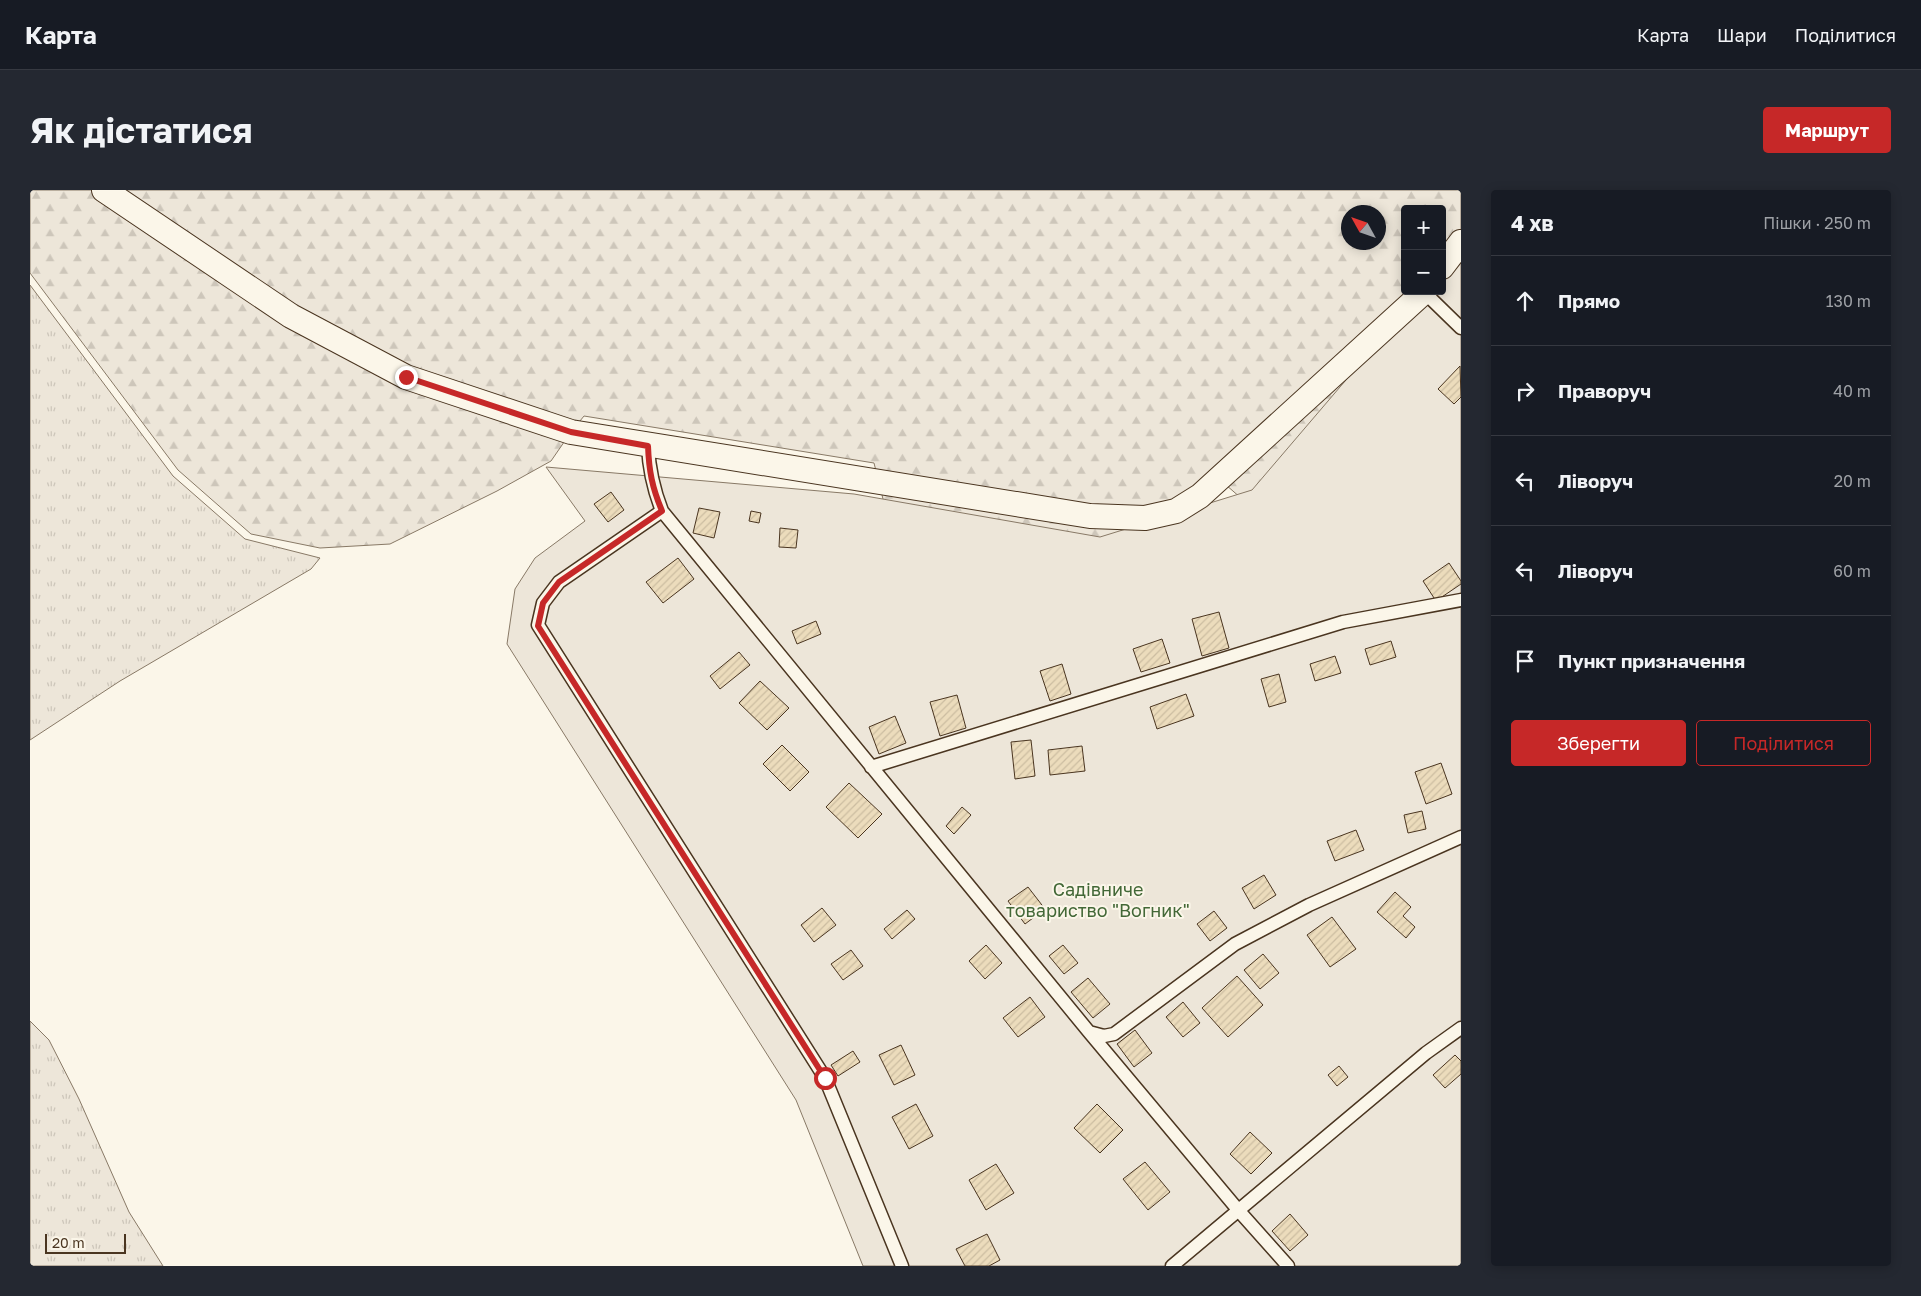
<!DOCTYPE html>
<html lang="uk">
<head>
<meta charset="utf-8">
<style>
  :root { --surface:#171b24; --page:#242831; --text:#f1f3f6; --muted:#9ea1a6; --line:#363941; --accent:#c62828 }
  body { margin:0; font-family:"Golos Text",sans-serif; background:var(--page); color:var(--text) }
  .controls { position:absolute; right:15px; top:15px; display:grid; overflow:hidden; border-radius:5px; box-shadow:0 2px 12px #0003 }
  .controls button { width:45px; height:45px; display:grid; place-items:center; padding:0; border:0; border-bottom:1px solid var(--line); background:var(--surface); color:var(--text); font:25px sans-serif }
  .compass { position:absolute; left:1311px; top:15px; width:45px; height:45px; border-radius:50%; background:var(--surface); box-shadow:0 2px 12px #0003; rotate:310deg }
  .scale { position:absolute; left:15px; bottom:12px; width:81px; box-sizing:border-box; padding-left:5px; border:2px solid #4a3520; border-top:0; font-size:14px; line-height:18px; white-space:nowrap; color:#4a3520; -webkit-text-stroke:4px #fbf6e9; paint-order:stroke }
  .stop { position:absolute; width:15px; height:15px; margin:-11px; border:4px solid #c62828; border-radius:50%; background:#fff }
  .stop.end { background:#c62828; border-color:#fff; box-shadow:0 1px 5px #0008 }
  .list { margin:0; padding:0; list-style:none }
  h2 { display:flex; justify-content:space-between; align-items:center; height:65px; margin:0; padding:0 20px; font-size:21px }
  h2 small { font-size:16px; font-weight:400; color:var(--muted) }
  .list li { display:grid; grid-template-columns:32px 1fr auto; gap:15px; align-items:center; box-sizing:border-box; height:90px; padding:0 20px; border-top:1px solid var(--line) }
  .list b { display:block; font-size:19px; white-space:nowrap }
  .list em { font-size:16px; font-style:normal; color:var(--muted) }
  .actions { display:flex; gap:10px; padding:15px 20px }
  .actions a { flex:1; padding:11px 0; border:1px solid var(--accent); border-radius:5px; text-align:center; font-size:18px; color:var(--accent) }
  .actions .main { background:var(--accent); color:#fff }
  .icon { flex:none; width:28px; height:28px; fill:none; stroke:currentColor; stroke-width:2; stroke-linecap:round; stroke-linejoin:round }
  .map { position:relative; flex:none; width:1431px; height:1076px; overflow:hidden; border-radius:5px }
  header { display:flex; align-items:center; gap:30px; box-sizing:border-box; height:70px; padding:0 25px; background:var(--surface); border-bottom:1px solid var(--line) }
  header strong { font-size:24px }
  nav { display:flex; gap:28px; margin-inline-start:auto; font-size:18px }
  .intro { display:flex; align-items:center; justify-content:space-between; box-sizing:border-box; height:120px; padding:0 30px }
  h1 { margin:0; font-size:35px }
  .button { padding:12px 22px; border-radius:5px; background:var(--accent); color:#fff; font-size:18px; font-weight:700 }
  main { display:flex; gap:30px; padding:0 30px }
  aside { flex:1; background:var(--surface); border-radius:5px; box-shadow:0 2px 12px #0003 }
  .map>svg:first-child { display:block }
  .grass { fill:url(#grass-tufts); stroke:#887966 }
  .forest { fill:url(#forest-firs); stroke:#887966; fill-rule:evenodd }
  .garden { fill:#ede6d9; stroke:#887966 }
  .building { fill:url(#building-hatch); stroke:#4a3520 }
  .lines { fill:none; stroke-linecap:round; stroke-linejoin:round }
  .lane-casing { stroke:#4a3520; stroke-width:15 }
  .street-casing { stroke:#4a3520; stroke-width:26 }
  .lane { stroke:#fbf6e9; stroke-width:12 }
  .street { stroke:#fbf6e9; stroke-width:24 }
  .route { stroke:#c62828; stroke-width:6 }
  .labels { text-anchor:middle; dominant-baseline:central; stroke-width:4; stroke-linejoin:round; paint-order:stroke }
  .park-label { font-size:18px; fill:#436837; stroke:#fbf6e9 }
</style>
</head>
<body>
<header>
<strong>Карта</strong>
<nav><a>Карта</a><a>Шари</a><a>Поділитися</a></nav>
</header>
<div class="intro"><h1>Як дістатися</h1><a class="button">Маршрут</a></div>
<main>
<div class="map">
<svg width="1431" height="1076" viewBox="0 0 1431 1076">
  <defs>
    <pattern id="grass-tufts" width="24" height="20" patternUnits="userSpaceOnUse" patternTransform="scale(1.25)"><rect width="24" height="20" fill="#ede6d9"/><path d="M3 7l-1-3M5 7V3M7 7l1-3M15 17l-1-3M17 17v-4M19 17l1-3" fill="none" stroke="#cdc6ba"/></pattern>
    <pattern id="forest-firs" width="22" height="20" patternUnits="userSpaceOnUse" patternTransform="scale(1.25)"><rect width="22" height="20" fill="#ede6d9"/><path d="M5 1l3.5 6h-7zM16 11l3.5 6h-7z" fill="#cdc6ba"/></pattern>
    <pattern id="building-hatch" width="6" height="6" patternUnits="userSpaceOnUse" patternTransform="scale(1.25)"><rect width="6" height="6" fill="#ecdcbc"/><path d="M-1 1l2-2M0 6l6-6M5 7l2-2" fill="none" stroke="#ccbda1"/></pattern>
  </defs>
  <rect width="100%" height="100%" fill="#fbf6e9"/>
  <!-- grass -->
  <path class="grass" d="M0 95 143 286 215 349 290 368 281 379 90 491 0 550Z
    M0 831 19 850 49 909 99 1022 133 1076H0Z"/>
  <!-- forest -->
  <path class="forest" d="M0 0H1431V124L1227 322 1180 281 1089 364 867 365 844 273 554 226 541 242 521 271 467 301 360 354 290 358 221 344 148 280 0 83ZM1375 19H1412V101H1375ZM1318 22H1348V52H1318Z"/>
  <!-- garden -->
  <path class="garden" d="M1431 56V1076H833L766 910 477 454 485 399 505 368 555 331 516 277 824 304 1070 347 1222 300 1392 101H1412V78Z"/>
  <!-- building -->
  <path class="building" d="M1430 176 1431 207 1424 214 1408 199Z
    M581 302 594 320 578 332 564 314Z
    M669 318 690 322 684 348 663 343Z
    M721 321 731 323 729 333 719 331Z
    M750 338 768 340 766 358 749 357Z
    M648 368 664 389 633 413 616 392Z
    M1419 373 1431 391V394L1406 411 1393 391Z
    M1189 422 1199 458 1172 466 1162 429Z
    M786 431 791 444 767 454 762 441Z
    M1132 449 1140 473 1111 482 1103 459Z
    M1361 451 1366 467 1340 475 1335 459Z
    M709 462 720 475 690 499 680 486Z
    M1305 466 1311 483 1285 491 1280 474Z
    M1032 474 1041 504 1020 511 1010 481Z
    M1249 484 1256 512 1239 517 1231 489Z
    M730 491 759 518 737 540 709 513Z
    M1156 504 1164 526 1127 539 1120 517Z
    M927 505 936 538 910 546 900 512Z
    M865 526 876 553 849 564 839 537Z
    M1001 550 1005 586 985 589 981 552Z
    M752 555 779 582 760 601 733 574Z
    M1052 556 1055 581 1020 585 1018 560Z
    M1411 573 1422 604 1396 614 1385 582Z
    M819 593 852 624 828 648 796 617Z
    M932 617 941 625 924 644 916 636Z
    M1392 621 1396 639 1378 643 1374 625Z
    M1326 640 1334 660 1305 671 1297 651Z
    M1234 685 1246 705 1224 719 1212 698Z
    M998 697 1015 719 995 734 978 711Z
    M1365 702 1381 717 1373 726 1385 737 1376 748 1347 722Z
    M792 718 806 735 784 752 771 735Z
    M877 720 885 729 862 749 854 739Z
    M1184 721 1197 738 1180 751 1167 734Z
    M1302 727 1326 759 1300 777 1277 745Z
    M956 755 972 773 955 789 939 771Z
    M1033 755 1048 773 1034 784 1019 766Z
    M821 760 833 776 813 790 801 774Z
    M1233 764 1249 783 1230 799 1214 780Z
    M1207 786 1233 815 1198 847 1172 818Z
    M1058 788 1080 814 1063 828 1041 802Z
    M1000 807 1015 827 988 847 973 828Z
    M1153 812 1170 833 1153 847 1136 827Z
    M1105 840 1122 863 1104 877 1087 854Z
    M871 855 885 885 864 895 849 865Z
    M823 861 830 872 808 886 801 875Z
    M1425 865 1431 871V884L1415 898 1403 885Z
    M1309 876 1318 887 1307 896 1298 885Z
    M886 914 903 946 879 959 862 927Z
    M1067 914 1093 940 1070 963 1044 938Z
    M1220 942 1242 963 1221 984 1200 964Z
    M1115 972 1140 1002 1118 1020 1093 989Z
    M966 974 984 1003 956 1020 939 990Z
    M1260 1024 1278 1045 1260 1061 1242 1041Z
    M957 1044 970 1070 959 1076H935L926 1059Z"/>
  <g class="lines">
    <defs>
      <path id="lane" d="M1394 102 1431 138
        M618 256C619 280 623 298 632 321L1059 842 1209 1021 1258 1076
        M632 321 529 392 513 413 508 435 795 888 872 1076
        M841 577 1313 432 1431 410
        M1059 842 1074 846 1084 844 1205 754 1279 715 1431 647
        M1142 1076 1396 863 1431 838"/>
      <path id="street" d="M74 0 261 126 376 187 541 242 1060 326 1115 328 1146 321 1170 306 1395 101
        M1412 77 1431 52"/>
    </defs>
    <!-- lane casing -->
    <use href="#lane" class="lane-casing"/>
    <!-- street casing -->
    <use href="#street" class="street-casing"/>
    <!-- lane -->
    <use href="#lane" class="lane"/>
    <!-- street -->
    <use href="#street" class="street"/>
  </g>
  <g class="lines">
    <!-- route -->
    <path class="route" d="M376 187 541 242 618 256C619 281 622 297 632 321L529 392 513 413 508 436 795 888"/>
  </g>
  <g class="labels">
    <!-- park labels -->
    <g class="park-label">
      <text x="1068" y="699">Садівниче<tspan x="1068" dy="21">товариство "Вогник"</tspan></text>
    </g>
  </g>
</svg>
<div class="controls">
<button>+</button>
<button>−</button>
</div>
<svg class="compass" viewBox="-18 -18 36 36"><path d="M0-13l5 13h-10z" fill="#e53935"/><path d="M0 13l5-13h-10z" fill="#9ea1a6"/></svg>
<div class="scale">20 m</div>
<div class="stop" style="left:795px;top:888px"></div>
<div class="stop end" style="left:376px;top:187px"></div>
</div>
<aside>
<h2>4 хв<small>Пішки · 250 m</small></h2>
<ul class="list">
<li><svg class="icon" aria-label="ahead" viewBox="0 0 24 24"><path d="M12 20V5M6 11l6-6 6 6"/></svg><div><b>Прямо</b></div><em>130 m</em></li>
<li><svg class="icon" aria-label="right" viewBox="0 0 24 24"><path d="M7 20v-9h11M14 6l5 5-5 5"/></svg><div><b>Праворуч</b></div><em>40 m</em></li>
<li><svg class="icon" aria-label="left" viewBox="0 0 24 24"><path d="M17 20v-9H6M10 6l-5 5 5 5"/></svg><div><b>Ліворуч</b></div><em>20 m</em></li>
<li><svg class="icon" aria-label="left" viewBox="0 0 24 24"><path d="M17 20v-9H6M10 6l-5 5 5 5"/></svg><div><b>Ліворуч</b></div><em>60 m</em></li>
<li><svg class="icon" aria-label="arrive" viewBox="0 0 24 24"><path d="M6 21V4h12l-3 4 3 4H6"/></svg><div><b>Пункт призначення</b></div></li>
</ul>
<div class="actions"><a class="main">Зберегти</a><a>Поділитися</a></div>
</aside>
</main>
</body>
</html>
